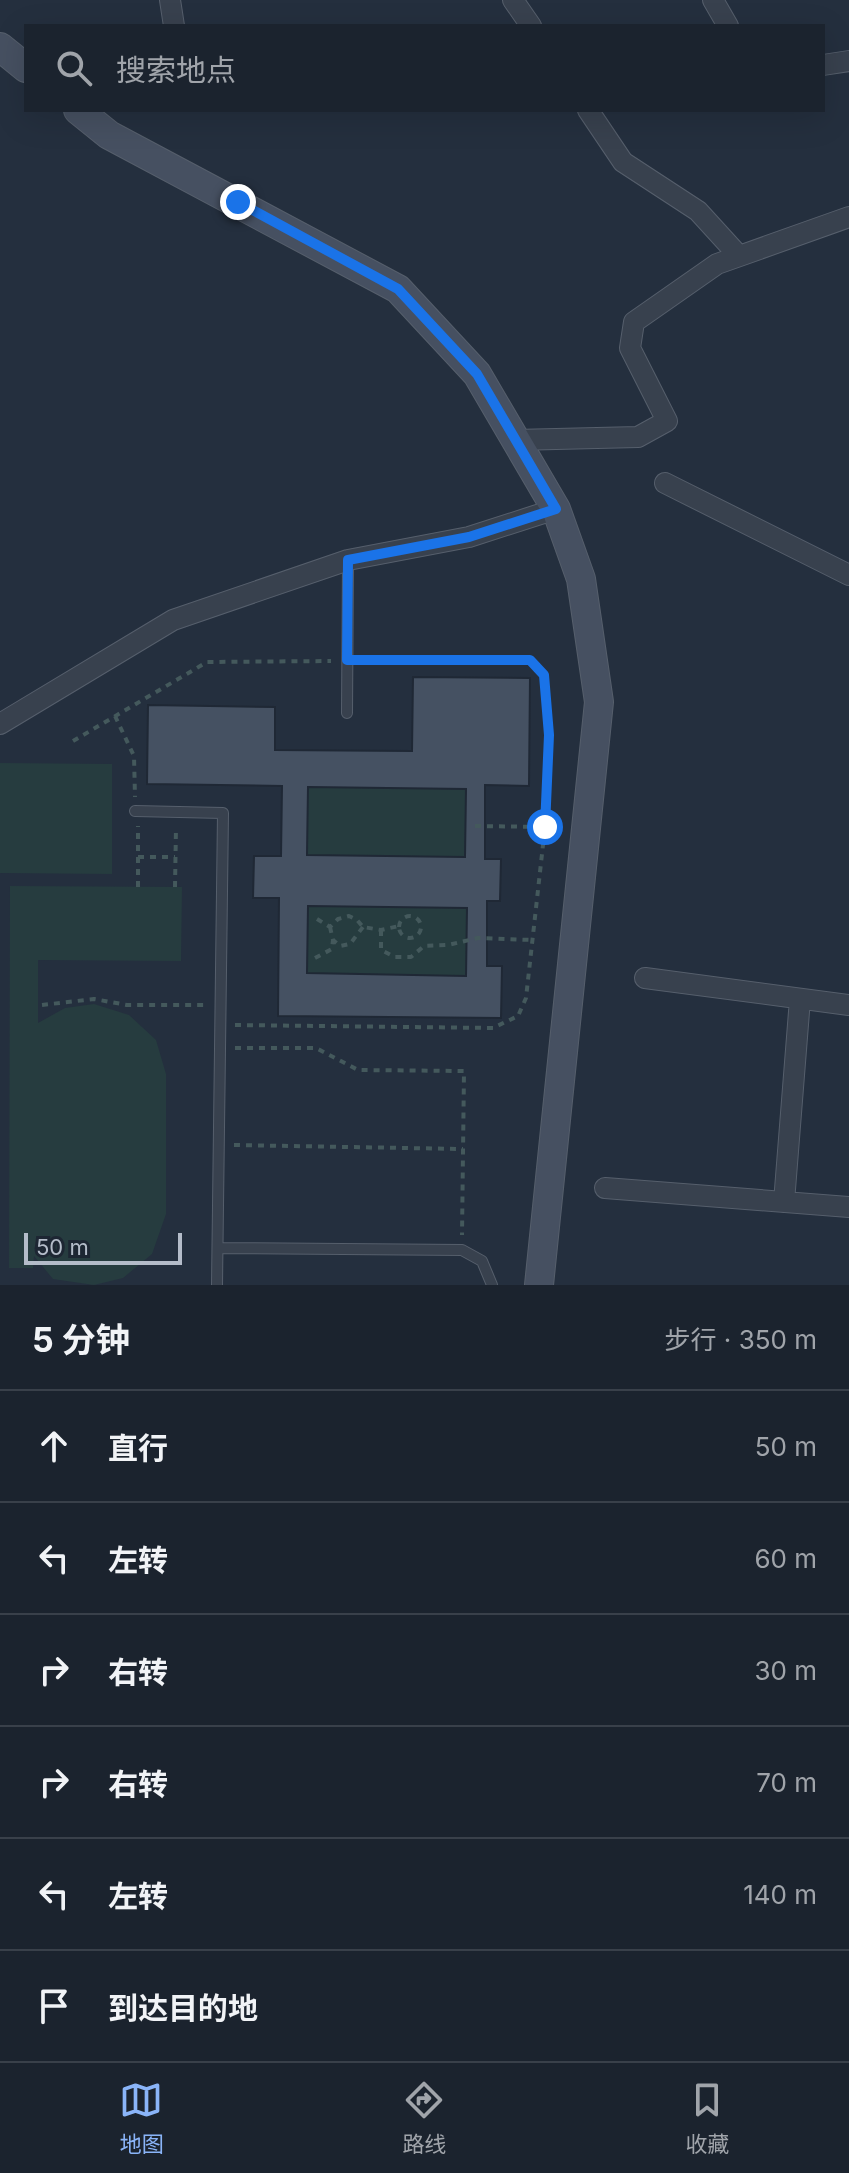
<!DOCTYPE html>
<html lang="zh">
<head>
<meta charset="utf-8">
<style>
  :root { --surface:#1b232e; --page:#242b36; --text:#f1f3f6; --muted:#a0a4aa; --line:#39404a; --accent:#8ab4f8 }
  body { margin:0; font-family:Inter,"Noto Sans SC",sans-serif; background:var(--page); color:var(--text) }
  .scale { position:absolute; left:24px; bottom:20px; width:158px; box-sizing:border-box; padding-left:8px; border:4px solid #b4bcc9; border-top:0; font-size:22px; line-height:28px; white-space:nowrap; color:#b4bcc9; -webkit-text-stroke:6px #1d2633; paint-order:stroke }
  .stop { position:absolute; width:24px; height:24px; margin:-18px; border:6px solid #1a73e8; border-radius:50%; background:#fff }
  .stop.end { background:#1a73e8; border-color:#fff; box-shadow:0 2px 8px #0008 }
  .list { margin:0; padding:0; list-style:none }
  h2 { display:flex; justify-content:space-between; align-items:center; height:104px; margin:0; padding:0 32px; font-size:34px }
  h2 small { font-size:26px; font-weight:400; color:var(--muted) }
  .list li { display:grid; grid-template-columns:52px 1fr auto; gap:24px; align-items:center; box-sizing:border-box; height:112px; padding:0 32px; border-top:2px solid var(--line) }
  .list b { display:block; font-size:30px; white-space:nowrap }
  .list em { font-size:26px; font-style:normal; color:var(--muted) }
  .icon { flex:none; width:44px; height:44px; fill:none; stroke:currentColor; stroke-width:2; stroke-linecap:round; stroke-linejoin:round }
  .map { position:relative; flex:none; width:849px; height:1285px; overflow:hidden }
  .search { position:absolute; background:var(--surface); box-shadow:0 8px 32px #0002; left:24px; right:24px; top:24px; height:88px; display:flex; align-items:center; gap:20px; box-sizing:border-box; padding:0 28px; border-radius:0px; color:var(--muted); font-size:30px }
  .sheet { height:776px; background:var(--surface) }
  nav { display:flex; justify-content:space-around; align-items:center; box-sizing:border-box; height:112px; border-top:2px solid var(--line); background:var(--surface); font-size:22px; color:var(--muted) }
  nav a { display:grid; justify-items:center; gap:4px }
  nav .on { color:var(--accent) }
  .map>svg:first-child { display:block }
  .green { fill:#263c3f }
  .building { fill:#455162; stroke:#1f2835; stroke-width:2; fill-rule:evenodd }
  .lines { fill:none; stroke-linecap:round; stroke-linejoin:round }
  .lane-casing { stroke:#565f6c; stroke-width:12 }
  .street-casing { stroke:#565f6c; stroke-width:22 }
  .secondary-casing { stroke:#565f6c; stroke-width:30 }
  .path { stroke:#44595c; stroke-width:4; stroke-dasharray:6 6; stroke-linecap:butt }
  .lane { stroke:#38414e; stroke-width:10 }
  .street { stroke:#38414e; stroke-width:20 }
  .secondary { stroke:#465061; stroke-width:28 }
  .route { stroke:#1a73e8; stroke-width:10 }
</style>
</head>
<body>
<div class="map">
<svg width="849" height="1285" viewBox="0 0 849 1285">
  <rect width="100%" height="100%" fill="#242f3e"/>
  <!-- green -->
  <path class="green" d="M0 763 112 764V874L0 873Z
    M308 787 466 789 465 857 307 855Z
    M10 886 182 887 181 961 38 960V1023L65 1008 94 1004 129 1015 156 1040 166 1074V1214L152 1254 123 1278 94 1285 53 1279 34 1256 33 1268H9Z
    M308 906 467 908 466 976 307 973Z"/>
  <!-- building -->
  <path class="building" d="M413 677 530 678 529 786 485 785V859H501L500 901H487V966H502L501 1018 278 1016 279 898H253L254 856H281L282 786 147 784 148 705 275 707V750L412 751ZM308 787 466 789 465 857 307 855ZM308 906 467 908 466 976 307 973Z"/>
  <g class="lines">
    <defs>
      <path id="lane" d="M347 713 348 560
        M135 811 223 813 217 1285
        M218 1248 462 1250 482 1261 492 1285"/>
      <path id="street" d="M170 0 174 26
        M513 0 531 26
        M713 0 728 26
        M823 65 849 61
        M588 110 623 162 698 211 739 256
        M515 440 638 437 667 421 630 348 634 322 717 264 849 217
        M665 483 849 575
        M0 724 173 620 348 560 469 537 556 509
        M645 978 849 1005
        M605 1188 849 1207
        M784 1202 800 999"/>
      <path id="secondary" d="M0 47 26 68
        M78 110 109 135 398 289 477 374 556 509 581 579 599 702 539 1285"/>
    </defs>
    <!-- lane casing -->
    <use href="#lane" class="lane-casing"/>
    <!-- street casing -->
    <use href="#street" class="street-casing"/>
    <!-- secondary casing -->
    <use href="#secondary" class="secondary-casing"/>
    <!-- path -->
    <path class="path" d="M115 716 134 756 135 797
      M73 741 207 662 331 661
      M475 826 545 827
      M138 857H175
      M138 887V826
      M175 887 176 827
      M399 927a11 11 0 1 1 22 0a11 11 0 1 1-22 0Z
      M317 919 330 927 338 919 349 916 357 920 363 927 381 930 399 926
      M330 927 333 940 340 946 350 944 363 927
      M381 930V950L395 957H411L424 946 448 945 478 938 532 940
      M315 958 332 949 333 940
      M42 1005 94 999 127 1005H207
      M235 1025 493 1028 518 1016 526 998 545 827 549 735 544 675 530 660H360
      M235 1048H316L358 1070 464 1071 462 1235
      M234 1145 463 1149"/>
    <!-- lane -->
    <use href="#lane" class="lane"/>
    <!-- street -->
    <use href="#street" class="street"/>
    <!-- secondary -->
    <use href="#secondary" class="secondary"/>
  </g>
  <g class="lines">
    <!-- route -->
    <path class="route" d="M238 202 398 289 477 374 556 509 469 537 348 560 347 660H530L544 675 549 735 545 827"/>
  </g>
</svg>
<div class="scale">50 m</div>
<div class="stop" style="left:545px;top:827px"></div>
<div class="stop end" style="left:238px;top:202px"></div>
<div class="search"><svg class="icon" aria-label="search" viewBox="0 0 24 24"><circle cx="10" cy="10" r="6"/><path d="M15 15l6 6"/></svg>搜索地点</div>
</div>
<section class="sheet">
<h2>5 分钟<small>步行 · 350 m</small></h2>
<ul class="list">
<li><svg class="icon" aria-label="ahead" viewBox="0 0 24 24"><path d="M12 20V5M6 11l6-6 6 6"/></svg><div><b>直行</b></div><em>50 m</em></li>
<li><svg class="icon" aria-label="left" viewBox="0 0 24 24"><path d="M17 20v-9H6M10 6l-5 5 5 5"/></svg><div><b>左转</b></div><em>60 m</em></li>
<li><svg class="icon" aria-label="right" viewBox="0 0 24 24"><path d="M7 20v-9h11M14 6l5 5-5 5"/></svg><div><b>右转</b></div><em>30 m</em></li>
<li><svg class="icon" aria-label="right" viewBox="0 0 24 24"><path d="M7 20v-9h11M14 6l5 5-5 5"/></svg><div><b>右转</b></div><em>70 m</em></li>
<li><svg class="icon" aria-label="left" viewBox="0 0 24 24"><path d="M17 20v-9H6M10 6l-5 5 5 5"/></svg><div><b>左转</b></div><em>140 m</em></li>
<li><svg class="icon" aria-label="arrive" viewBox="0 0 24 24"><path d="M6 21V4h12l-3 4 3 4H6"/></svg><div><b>到达目的地</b></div></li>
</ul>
</section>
<nav>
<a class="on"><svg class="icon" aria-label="map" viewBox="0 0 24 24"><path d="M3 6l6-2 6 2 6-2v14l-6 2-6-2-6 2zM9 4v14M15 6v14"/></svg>地图</a>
<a><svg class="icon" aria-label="directions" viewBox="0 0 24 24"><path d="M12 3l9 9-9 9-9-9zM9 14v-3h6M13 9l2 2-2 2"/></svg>路线</a>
<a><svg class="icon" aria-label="saved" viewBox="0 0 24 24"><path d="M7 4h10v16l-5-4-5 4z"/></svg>收藏</a>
</nav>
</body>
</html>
